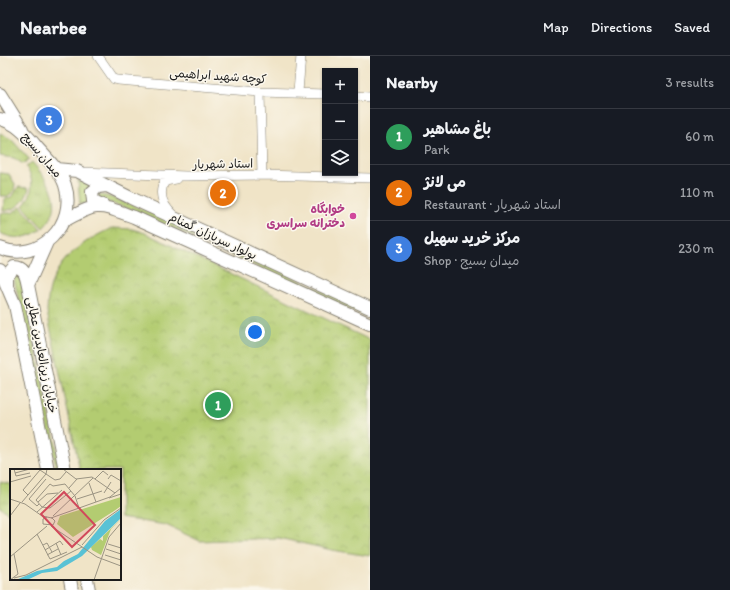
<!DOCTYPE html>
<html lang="en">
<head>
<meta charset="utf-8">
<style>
  :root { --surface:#171b24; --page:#242831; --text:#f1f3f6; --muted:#9ea1a6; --line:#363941; --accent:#d1495b }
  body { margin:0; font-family:Itim,"Playpen Sans Arabic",sans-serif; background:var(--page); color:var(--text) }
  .controls { position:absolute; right:12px; top:12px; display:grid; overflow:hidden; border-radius:0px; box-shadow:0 1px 3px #0004 }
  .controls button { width:36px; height:36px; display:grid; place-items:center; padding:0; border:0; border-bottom:1px solid var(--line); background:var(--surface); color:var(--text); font:20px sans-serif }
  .you { position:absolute; left:255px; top:276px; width:14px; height:14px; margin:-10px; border:3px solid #fff; border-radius:50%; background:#1a73e8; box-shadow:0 0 0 6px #1a73e833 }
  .badge { display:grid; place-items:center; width:26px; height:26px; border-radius:50%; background:var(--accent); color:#fff; font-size:13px; font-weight:700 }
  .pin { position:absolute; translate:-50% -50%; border:2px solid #fff; box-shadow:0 1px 4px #0006 }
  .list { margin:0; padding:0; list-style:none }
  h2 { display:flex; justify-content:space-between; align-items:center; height:52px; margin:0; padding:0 16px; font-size:17px }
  h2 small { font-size:13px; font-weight:400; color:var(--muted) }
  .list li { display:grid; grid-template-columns:26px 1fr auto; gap:12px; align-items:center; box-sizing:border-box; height:56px; padding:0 16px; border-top:1px solid var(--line) }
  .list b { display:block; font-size:15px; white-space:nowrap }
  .list p { margin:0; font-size:13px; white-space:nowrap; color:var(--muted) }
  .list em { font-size:13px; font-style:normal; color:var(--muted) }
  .icon { flex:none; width:22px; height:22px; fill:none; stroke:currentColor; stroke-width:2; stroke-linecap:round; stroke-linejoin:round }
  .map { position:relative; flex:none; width:370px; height:534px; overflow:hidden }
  header { display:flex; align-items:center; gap:24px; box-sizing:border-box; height:56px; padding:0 20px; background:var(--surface); border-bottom:1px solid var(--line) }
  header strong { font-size:19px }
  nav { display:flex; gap:22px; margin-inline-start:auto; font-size:14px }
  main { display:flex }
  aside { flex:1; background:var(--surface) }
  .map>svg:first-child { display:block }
  .grass { fill:url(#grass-tufts); stroke:#687446 }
  .park { fill:url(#park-crowns); stroke:#687446 }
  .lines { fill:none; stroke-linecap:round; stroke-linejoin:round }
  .street-casing { stroke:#868072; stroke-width:10 }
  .secondary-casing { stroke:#868072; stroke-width:14 }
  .street { stroke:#fff; stroke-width:9 }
  .secondary { stroke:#fff; stroke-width:12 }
  .hotel-dot { fill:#d1479c; stroke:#fbf7ec; stroke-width:1.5 }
  .labels { text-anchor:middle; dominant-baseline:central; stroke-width:3; stroke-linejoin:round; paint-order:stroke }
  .street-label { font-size:12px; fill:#1c1c1c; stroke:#fbf7ec }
  .hotel-label { font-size:12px; font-weight:bold; fill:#b23c85; stroke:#fbf7ec; text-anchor:end }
  .inset-road { fill:none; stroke:#9b9483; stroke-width:1 }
  .view { fill:#d1495b; fill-opacity:0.15; stroke:#d1495b; stroke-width:2 }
  .inset-edge { fill:none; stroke:#1c1c1c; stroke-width:2 }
</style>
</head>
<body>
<header>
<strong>Nearbee</strong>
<nav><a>Map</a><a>Directions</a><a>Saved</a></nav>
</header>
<main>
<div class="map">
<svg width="370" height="534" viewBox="0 0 370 534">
  <defs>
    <pattern id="grass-tufts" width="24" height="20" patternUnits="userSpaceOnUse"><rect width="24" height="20" fill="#b3cc71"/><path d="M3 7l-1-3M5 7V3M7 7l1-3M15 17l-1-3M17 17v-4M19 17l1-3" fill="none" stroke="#99af61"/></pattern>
    <pattern id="park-crowns" width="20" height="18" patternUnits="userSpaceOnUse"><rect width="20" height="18" fill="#b3cc71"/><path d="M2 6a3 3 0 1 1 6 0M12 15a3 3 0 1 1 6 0" fill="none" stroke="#99af61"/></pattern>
  </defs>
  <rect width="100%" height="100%" fill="#fbf7ec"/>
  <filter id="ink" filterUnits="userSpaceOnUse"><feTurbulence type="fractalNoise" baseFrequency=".025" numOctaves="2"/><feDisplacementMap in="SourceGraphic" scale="8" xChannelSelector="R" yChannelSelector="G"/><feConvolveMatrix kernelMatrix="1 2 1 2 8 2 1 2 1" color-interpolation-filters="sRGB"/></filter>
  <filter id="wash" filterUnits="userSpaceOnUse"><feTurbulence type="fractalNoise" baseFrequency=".012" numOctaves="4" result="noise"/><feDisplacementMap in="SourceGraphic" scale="16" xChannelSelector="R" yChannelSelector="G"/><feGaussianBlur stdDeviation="0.9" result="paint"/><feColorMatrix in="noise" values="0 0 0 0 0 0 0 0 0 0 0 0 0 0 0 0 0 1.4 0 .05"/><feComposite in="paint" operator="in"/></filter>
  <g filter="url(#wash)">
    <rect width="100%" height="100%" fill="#f0e4c7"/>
    <!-- grass -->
    <path class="grass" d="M0 77 11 83 29 103 23 108 14 102 0 100Z
      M32 106C49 126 67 148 43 172L23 150C33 139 35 124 26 111Z
      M0 117 9 118 15 128 14 135 8 140H0Z
      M78 124 92 129 91 147 80 148Z
      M18 131 29 132C26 146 16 154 3 155L4 144 13 140Z
      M97 138 110 141 135 150 370 256V262L135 155 99 143Z
      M21 151 41 173C28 183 14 184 0 177V157H11Z
      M20 217 61 414H57L14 223 13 218Z
      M0 426 11 428V459L0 451Z"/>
    <!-- park -->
    <path class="park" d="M112 172 132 173 145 177 370 284V500L332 494 279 482 200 485 166 469 120 462V414H80L47 256C48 210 73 190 112 172Z"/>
  </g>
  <g filter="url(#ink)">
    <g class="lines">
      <defs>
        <path id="street" d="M98 0 114 23 118 24 260 36 325 38
          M260 36 262 119
          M298 36 301 0
          M355 40 370 41
          M82 116 186 120 262 119 370 122
          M174 160C164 151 157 138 165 125L176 123"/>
        <path id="secondary" d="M0 38 22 73
          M0 63C16 67 26 78 36 90 46 102 60 114 65 129 78 168 39 208 0 192
          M56 113 77 115 131 142 370 252
          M103 149 93 145 92 136 98 131 106 130
          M64 165C98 146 98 148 134 161L370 268
          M47 186 28 229 65 414
          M0 214 15 249 48 414
          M7 229V219L14 211C25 211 26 220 28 229
          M70 523 72 534
          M87 523 89 534"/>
      </defs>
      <!-- street casing -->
      <use href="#street" class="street-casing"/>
      <!-- secondary casing -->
      <use href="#secondary" class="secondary-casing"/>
      <!-- street -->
      <use href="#street" class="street"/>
      <!-- secondary -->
      <use href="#secondary" class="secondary"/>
    </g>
  </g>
  <!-- markers -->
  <circle class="hotel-dot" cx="353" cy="160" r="4"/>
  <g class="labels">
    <!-- street labels -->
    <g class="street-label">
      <text transform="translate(218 20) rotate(4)">کوچه شهید ابراهیمی</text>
      <text transform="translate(42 99) rotate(50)">میدان بسیج</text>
      <text transform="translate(223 108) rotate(-1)">استاد شهریار</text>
      <text transform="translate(213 180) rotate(25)">بولوار سربازان گمنام</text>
      <text transform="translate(42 299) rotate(79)">خیابان زین‌العابدین عطایی</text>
    </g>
    <!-- hotel labels -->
    <g class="hotel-label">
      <text x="345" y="153">خوابگاه<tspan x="345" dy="14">دخترانه سراسری</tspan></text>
    </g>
  </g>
  <!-- overview -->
  <g transform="translate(10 413)">
    <rect width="111" height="111" fill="#f0e4c7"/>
    <path d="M111 28V37L104 42 63 68 47 55 50 47ZM111 50 101 60 91 86 82 81 81 78 90 70 93 72V67Z" fill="#b3cc71"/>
    <path d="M111 40V49L72 87 47 102 32 104 17 111H6L27 102 47 98 54 92 68 85 95 52Z" fill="#59c2d5"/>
    <path class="inset-road" d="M4 0 6 7 20 4M53 0 66 10 82 8 105 24M30 1 45 11 50 10 56 3M5 4 20 0M85 10 93 2 98 6M98 10 101 6 111 12M0 13 21 7M79 14 86 33M55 15 65 27 69 39M43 17 40 15 26 31 32 38 40 39 61 22M43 17 55 15M59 19 67 10M94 24 101 13M18 26 13 21 30 1M99 29 111 25M0 30 15 35 32 47 42 49 45 52 43 56 33 55V50L37 48M67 30 92 22M12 33 36 5 37 0M28 33 37 25 48 24M29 35 27 37 19 30 36 10M27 43 52 21M0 47 10 34M43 47 83 9M41 49 100 28 111 19M41 57 87 88 111 97M27 65 40 90 57 83M46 74 51 86M98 75 111 79M33 76 37 74 42 83M72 76 94 51 111 39M96 80 111 85M35 81 50 72 53 76M37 86 48 80M95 86 111 91M0 88 37 57M4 109 16 106 72 78M0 111 8 105 4 85M84 111 99 68 111 54"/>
    <path class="view" d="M54 23 85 56 62 78 31 45Z"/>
    <rect width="111" height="111" class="inset-edge"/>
  </g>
</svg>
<div class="controls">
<button>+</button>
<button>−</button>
<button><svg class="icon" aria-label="layers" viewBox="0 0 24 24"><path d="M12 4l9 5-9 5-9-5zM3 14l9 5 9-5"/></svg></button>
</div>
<div class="you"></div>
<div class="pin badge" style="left:218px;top:349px;background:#2e9e5b">1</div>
<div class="pin badge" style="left:223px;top:137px;background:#e8710a">2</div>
<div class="pin badge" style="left:49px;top:64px;background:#3f7fe0">3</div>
</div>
<aside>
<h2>Nearby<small>3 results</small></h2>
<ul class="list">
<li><span class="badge" style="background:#2e9e5b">1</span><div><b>باغ مشاهیر</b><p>Park</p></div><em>60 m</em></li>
<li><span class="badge" style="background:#e8710a">2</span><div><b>می لانژ</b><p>Restaurant · استاد شهریار</p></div><em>110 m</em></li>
<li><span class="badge" style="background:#3f7fe0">3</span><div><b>مرکز خرید سهیل</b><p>Shop · میدان بسیج</p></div><em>230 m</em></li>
</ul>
</aside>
</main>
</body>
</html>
